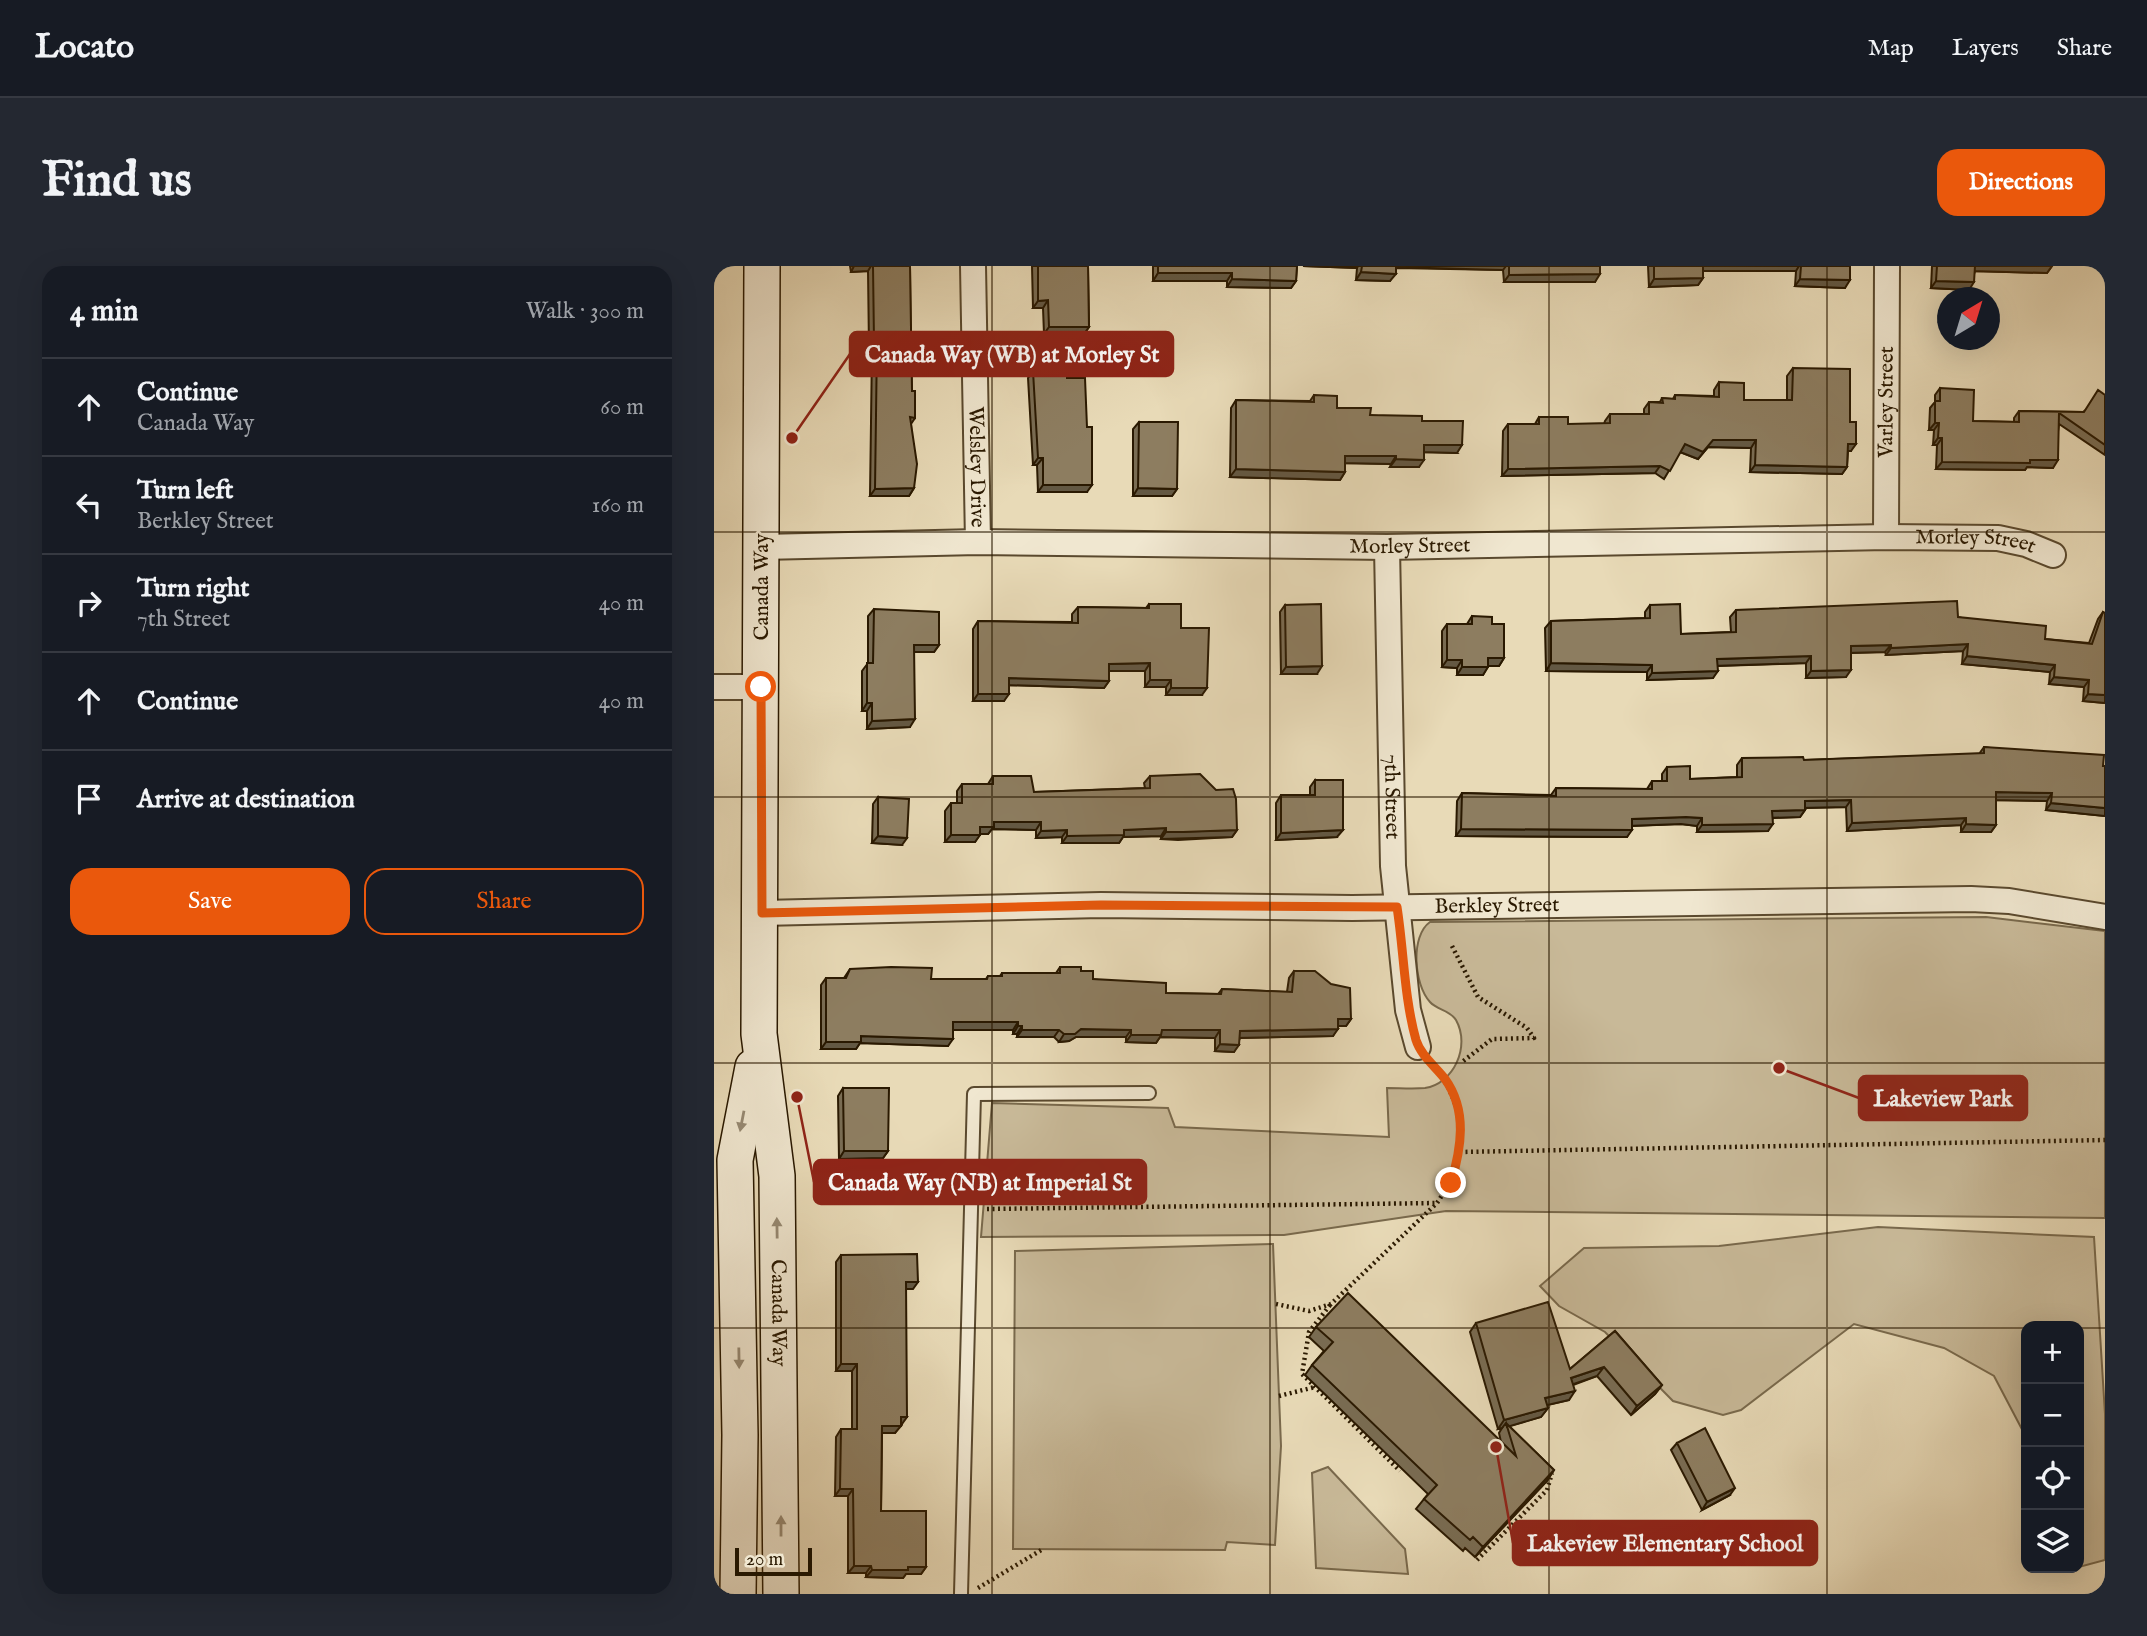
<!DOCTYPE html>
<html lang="en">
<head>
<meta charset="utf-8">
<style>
  :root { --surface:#171b24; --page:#242831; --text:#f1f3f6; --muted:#9ea1a6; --line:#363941; --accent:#ea580c }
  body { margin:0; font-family:"IM FELL English",serif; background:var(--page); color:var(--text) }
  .controls { position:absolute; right:21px; bottom:21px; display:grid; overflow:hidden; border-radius:14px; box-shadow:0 7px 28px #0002 }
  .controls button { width:63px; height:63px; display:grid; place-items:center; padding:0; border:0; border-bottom:2px solid var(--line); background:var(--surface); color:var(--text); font:35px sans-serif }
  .compass { position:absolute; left:1223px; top:21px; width:63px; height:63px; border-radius:50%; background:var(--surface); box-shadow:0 7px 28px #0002; rotate:38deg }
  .scale { position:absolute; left:21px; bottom:18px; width:77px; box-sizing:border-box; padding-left:7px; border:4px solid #2a1901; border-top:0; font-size:19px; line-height:24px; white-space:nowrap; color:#2a1901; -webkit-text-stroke:5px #f0e7d0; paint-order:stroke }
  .stop { position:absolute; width:21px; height:21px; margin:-16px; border:5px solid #ea580c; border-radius:50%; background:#fff }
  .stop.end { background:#ea580c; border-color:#fff; box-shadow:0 2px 7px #0008 }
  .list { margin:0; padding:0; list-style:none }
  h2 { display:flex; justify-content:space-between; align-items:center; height:91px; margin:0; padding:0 28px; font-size:30px }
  h2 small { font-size:23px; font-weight:400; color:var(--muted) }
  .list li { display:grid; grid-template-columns:46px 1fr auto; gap:21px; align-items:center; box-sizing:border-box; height:98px; padding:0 28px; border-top:2px solid var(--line) }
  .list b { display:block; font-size:26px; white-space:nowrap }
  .list p { margin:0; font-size:23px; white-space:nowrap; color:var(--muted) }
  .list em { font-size:23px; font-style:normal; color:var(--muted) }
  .actions { display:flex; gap:14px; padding:21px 28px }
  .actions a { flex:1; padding:16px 0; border:2px solid var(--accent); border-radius:21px; text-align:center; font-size:24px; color:var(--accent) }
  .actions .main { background:var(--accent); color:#fff }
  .icon { flex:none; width:38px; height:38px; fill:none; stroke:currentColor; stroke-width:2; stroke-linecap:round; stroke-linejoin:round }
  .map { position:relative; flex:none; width:1391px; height:1328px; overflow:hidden; border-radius:21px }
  header { display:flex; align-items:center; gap:42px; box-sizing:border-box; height:98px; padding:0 35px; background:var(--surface); border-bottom:2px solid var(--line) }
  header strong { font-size:33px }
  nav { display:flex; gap:38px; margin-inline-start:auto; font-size:24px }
  .intro { display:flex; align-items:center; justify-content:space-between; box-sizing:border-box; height:168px; padding:0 42px }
  h1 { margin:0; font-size:49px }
  .button { padding:18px 32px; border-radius:21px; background:var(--accent); color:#fff; font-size:24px; font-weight:700 }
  main { display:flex; gap:42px; padding:0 42px }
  aside { flex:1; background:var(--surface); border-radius:21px; box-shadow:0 7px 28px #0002 }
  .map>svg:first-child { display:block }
  .green { fill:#c8b998; stroke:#79694c; stroke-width:2 }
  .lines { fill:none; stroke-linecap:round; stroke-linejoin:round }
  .lane-casing { stroke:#5a492e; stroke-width:16 }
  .street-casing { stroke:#5a492e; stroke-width:28 }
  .secondary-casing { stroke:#2a1901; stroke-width:38 }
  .path { stroke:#2a1901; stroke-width:4.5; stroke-dasharray:2 3.5; stroke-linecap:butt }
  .lane { stroke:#f0e7d0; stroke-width:12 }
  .street { stroke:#f0e7d0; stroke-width:24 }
  .secondary { stroke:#f0e7d0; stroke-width:35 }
  .wall { fill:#796c53; stroke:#2a1901; stroke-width:2 }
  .shaded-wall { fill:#635843; stroke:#2a1901; stroke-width:2 }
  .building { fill:#8d7d60; stroke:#2a1901; stroke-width:2 }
  .oneway { fill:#978a73 }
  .route { stroke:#ea580c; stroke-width:9 }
  .grid { fill:none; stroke:#2a1901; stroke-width:2; stroke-opacity:0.55 }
  .labels { text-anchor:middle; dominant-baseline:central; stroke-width:5; stroke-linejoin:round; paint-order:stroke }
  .street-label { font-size:21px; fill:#2a1901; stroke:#f0e7d0 }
  .leader { fill:none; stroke:#8f2418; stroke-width:2.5 }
  .callout-dot { fill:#8f2418; stroke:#f0e7d0; stroke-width:2.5 }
  .callout { fill:#8f2418; stroke:#8f2418; stroke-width:2.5 }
  .callout-label { font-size:23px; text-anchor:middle; font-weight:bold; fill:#fff }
</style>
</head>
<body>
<header>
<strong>Locato</strong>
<nav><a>Map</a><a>Layers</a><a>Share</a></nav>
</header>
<div class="intro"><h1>Find us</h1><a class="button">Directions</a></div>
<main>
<aside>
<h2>4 min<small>Walk · 300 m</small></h2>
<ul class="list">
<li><svg class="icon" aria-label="ahead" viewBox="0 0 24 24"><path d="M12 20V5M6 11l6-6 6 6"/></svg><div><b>Continue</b><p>Canada Way</p></div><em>60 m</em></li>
<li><svg class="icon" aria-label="left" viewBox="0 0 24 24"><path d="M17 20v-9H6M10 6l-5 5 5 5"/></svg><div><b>Turn left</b><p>Berkley Street</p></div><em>160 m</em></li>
<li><svg class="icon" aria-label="right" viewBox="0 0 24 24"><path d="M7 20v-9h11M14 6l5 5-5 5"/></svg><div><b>Turn right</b><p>7th Street</p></div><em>40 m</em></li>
<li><svg class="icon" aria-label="ahead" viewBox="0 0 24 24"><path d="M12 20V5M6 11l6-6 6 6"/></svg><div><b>Continue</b></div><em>40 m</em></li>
<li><svg class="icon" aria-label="arrive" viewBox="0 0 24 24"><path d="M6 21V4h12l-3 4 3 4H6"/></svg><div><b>Arrive at destination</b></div></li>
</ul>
<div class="actions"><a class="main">Save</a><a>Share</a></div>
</aside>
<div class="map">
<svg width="1391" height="1328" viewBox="0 0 1391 1328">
  <rect width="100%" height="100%" fill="#e8dab7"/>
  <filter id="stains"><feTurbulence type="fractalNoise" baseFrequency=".00286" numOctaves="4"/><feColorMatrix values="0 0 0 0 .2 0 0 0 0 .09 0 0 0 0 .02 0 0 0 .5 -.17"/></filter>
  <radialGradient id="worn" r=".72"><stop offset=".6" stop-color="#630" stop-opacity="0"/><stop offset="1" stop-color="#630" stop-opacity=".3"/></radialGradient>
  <!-- green -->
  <path class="green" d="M1272 651 1391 665V952L732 945 570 969 267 971 278 837 454 842 461 861 675 871 673 822C685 822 699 823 711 822 739 818 757 781 742 754 736 744 723 744 716 736 700 719 696 670 716 656Z
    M1164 961 1380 971 1391 1148V1294L1365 1301V1060H1312V1171L1280 1110 1230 1082 1140 1058 1027 1144 1009 1149 959 1135 891 1066 845 1040 826 1020 870 982 1005 980Z
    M559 978 567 1180 561 1279 513 1276 511 1284 299 1283 301 985Z
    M614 1201 691 1283 694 1308 602 1302 598 1207Z"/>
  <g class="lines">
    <defs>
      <path id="lane" d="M247 1328 260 828 435 827"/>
      <g id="street">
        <path id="s1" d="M259 0 264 276"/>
        <path id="s2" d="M1172 271 1173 0"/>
        <path id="s3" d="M48 281 264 276 673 281 1172 271 1284 272 1312 278 1339 289"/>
        <path id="s4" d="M673 281 679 600 694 744 704 781"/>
        <path d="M0 421H47"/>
        <path id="s5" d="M48 647 387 639 638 642 1257 633 1295 635 1391 651"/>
      </g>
      <g id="secondary">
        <path id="s6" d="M48 0 45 768 63 910 67 1328"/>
        <path d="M24 1328 26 1169 21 894 39 801"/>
      </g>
    </defs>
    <!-- lane casing -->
    <use href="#lane" class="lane-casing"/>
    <!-- street casing -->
    <use href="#street" class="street-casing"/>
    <!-- secondary casing -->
    <use href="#secondary" class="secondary-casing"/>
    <!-- path -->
    <path class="path" d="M738 680 764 731 813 762 820 772 778 773 748 796
      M746 886 1391 874
      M273 943 723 937
      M562 1038 595 1045 617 1038 723 937C755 891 754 840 718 798
      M616 1039 595 1066 588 1108 686 1205
      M565 1130 601 1121
      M763 1294 833 1224 838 1207
      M264 1322 329 1283"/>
    <!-- lane -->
    <use href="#lane" class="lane"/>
    <!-- street -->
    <use href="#street" class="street"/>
    <!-- secondary -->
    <use href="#secondary" class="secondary"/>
  </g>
  <!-- wall -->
  <path class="wall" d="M136 0H196L197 92 198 125 201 152 197 158 200 222 195 230H156L158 82H155L154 5 137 6Z
    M318 0H374L375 61 370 68H330L329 42H319Z
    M439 0H583L582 15 577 22 513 21V15H439Z
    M589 0H886L881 16H790L789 4 682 2 676 15 642 14 643 2Z
    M934 0H1136L1131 22 1081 20 1082 5H989V12L984 19 935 21Z
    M1218 0H1338L1333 7 1261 5 1255 24 1217 22Z
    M332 92 353 112 373 226H324L323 199H319L314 112 319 105H327V99Z
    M1079 102 1136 156 1137 185H1134L1133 201 1128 208 1036 206 1037 182 994 181 984 193 966 186 950 213 941 207 788 210 789 165 794 158H821L825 151 854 158H890L891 155 896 148H930V143L935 136H946L948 132 959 133 961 129 1000 130V124L1005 116 1030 134H1073V110Z
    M1226 122 1259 155 1300 156V152L1305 145 1369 146 1391 129V189L1345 158 1339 202 1313 201 1311 204 1222 203 1223 179H1219L1220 164H1215L1216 142 1221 136V129Z
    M600 129 623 142 656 149 708 155 743 187 710 186 705 201H676L677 198 631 197V206L626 214 516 211 517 142 522 134 596 135Z
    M425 156 463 223 458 230H419V163Z
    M435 338 467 362 488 429H452V421H431V405H395V415L390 422 295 419 290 435H259V363L264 355 358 356V348L364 341 432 342Z
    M571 339 603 408H567L566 346Z
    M936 339 967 368 1017 366 1016 351 1022 344 1244 351 1331 373 1375 377 1384 353 1389 346 1391 347V437L1369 435 1370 421 1335 418 1336 406 1248 398 1249 385 1172 389 1171 386 1137 387 1132 411 1092 412V397L1003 400 999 412 933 414V406L832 405 831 362 837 355 931 352V346Z
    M160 343 225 379 220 386H200L196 461 153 463V445H148V405L154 397V350Z
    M758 350 778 358 790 392 785 400H774L769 409H743V402L728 401V365L733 358H753Z
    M1270 481 1391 500V550L1332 544 1333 535 1282 534V559L1277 566H1247V559L1133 565 1132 541 1091 542V544L1086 551 1059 552 1054 565 983 566V560L967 558 918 560 913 571 742 570 743 535 748 527 837 529 842 522 933 523 938 515H948V508L953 501 976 513 1023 511V499L1028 492 1090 494 1265 488Z
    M279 510 320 526 431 522 430 517 436 510 523 564 518 571 464 574 447 573V570L409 571 405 577H348V571L322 572V564L278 563 274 568H266L261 576H231V545L237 537H243V525L248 518H274Z
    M601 514 623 571 562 574V537L567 529H596V521Z
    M164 531 188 579 158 577 159 538Z
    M346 701 367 705 379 713 452 727 504 728 508 723 573 726 575 712 580 705 637 753 632 760H624L619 770 526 772 520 786 501 785V772L446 771 442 777 412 776V771H362L355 775 345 776 340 771H303V768H299V764H239L234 780 146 777 142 783H107V719L112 712H130L136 703 217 713H272L274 710H286L288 707H342Z
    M129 822 174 885 169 892 125 893 124 830Z
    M127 989 199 1023H192L188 1158H187L181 1167H168L167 1245 212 1301 207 1308H192L189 1312 152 1311V1307H134V1230H121L122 1171 127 1163H138V1105H122V996Z
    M762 1057 856 1103 901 1065 948 1119 941 1128 917 1149 883 1110 859 1119 855 1134 833 1139 834 1142 827 1151 795 1160 840 1204 833 1215 761 1291 751 1282 749 1285 702 1243 714 1228 591 1109 598 1099 610 1085 595 1071 602 1061 787 1176 785 1167 788 1162 784 1163 756 1066Z
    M963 1177 1016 1229 988 1244 957 1184Z"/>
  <!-- shaded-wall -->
  <path class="shaded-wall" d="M140 0H157L154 5 137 6Z
    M589 0H644L643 2Z
    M678 0H792L789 4 677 1Z
    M987 0H1085L1082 5H984Z
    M1259 0H1338L1333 7 1256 5Z
    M647 6 682 8 676 15 642 14Z
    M444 7H518L513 15H439Z
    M886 8 881 16H790L795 9Z
    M989 12 984 19 935 21 940 13Z
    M518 13 582 15 577 22 513 21Z
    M1086 13 1136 14 1131 22 1081 20Z
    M1222 15 1260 16 1255 24 1217 22Z
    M334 34 329 42H319L324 35Z
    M335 61H375L370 68H330Z
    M160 75H163L158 82H155Z
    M1221 157H1225L1220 164H1215Z
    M1224 172H1228L1223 179H1219Z
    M999 174H1042L1037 182 994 181 984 193 966 186 971 178Z
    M1134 178H1142L1137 185H1129Z
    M710 179H748L743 187 705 186Z
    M631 190H682L677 198 626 197Z
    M324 192H329L323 199H319Z
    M682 193 710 194 705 201H676Z
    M1316 194H1344L1339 202 1313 201 1311 204 1222 203 1228 196Z
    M1041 199 1133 201 1128 208 1036 206Z
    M946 200 941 207 788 210 794 203Z
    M522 203 631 206 626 214 516 211Z
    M329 219H378L373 226H324Z
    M200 222 195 230H156L161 223Z
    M424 222 463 223 458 230H419Z
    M1254 378 1249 385 1172 389 1177 382Z
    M200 379H225L220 386H195Z
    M1177 379 1171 386 1131 387 1137 380Z
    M1097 390 1092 397 998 400 1003 393Z
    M1253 390 1341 399 1336 406 1248 398Z
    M774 392H790L785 400H769Z
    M733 394H748L743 402 728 401Z
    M436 397 431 405H390L395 398Z
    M837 397 938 399 933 406 832 405Z
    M608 400 603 408H567L572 401Z
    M748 401H774L769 409H743Z
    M1137 404 1132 411 1092 412 1097 405Z
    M1004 405 999 412 933 414 938 407Z
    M1340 411 1375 414 1370 421 1335 418Z
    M295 412 395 415 390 422 290 419Z
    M436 414H457L452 421H431Z
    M457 422H493L488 429H452Z
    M264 428H295L290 435H259Z
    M1374 428 1391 429V437L1369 435Z
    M153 437H158L153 445H148Z
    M201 453 196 461 153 463 158 455Z
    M1282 526 1338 527 1333 535 1277 534Z
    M1137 534 1132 541 1085 542 1091 535Z
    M1337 537 1391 542V550L1332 544Z
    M1091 544 1086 551 1053 552 1058 545Z
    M972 551 988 552 983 560 967 558 913 560 918 553Z
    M1252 552 1247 559 1133 565 1138 557Z
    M280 556H327L322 564 278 563 274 568H261L266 561Z
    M1059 558 1054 565 983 566 988 559Z
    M1252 558 1282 559 1277 566H1247Z
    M452 562 447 570 409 571 405 577H348L353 570 410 564Z
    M747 563 918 564 913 571 742 570Z
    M353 564 348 571 322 572 327 565Z
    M523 564 518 571 447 573 452 566Z
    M629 564 623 571 562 574 567 567Z
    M237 569H266L261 576H231Z
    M164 570 193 572 188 579 158 577Z
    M624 753H637L632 760H619Z
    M239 756H304L299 764H234Z
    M304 760H308L303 768H299Z
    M367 763 417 764 412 771H362L355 775 345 776 350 768Z
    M624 763 619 770 521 772 526 765Z
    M308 764H345L340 771H303Z
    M448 764H506L501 772 446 771 442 777 412 776 417 769Z
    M147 770 239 773 234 780 146 777 142 783H107L112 776Z
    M506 778 525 779 520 786 501 785Z
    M130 885H174L169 892 125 893Z
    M192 1016H204L199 1023H186Z
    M127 1098H143L138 1105H122Z
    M890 1101 883 1110 851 1121 857 1112Z
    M948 1119 941 1128 917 1149 923 1140Z
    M861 1125 855 1134 825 1141 831 1132Z
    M834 1142 827 1151 793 1161 792 1157 788 1162 784 1163 790 1154Z
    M187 1151H193L188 1158H182Z
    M168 1160H187L181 1167H162Z
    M840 1204 833 1215 761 1291 769 1281Z
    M1021 1222 1016 1229 988 1244 993 1236Z
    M126 1223H139L134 1230H121Z
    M140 1300H157L152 1307H134Z
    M194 1301H212L207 1308H192L189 1312 152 1311 158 1304Z"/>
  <!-- building -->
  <path class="building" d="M159 0H196L198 125H201V152L196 151 203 198 200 222 161 223 163 75H160Z
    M324 0H374L375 61H335L334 34 324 35Z
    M444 0H583L582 15 518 13V7H444Z
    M648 0H682V8L647 6Z
    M795 0H886V8L795 9Z
    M940 0H989V12L940 13Z
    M1087 0H1136V14L1086 13Z
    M1223 0H1261L1260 16 1222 15Z
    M332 92H352L353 112H371L373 161H378V219H329V192H324L319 105 332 104Z
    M1079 102 1136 103V156H1142V178H1134L1133 201 1041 199 1042 174H999L989 186 971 178 956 205 946 200 794 203V158H825V151H854V158L896 157V148H935V136L949 137 948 132 961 133V129L1005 131V116L1030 117V134H1078Z
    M1226 122 1260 124 1259 155 1305 156V145L1370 146 1384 124 1391 129V179L1345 147 1344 194H1316V197L1228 196V172H1224L1225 157H1221V135H1226Z
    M600 129 623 130V142H657L656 149 708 150V155H749L748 179H710V194L682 193V190H631V206L522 203V134L600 136Z
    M425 156H464L463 223 424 222Z
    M1243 335 1244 351 1332 360 1331 373 1378 378 1389 346 1391 347V429L1374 428 1375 414 1340 411 1341 399 1253 390 1254 378 1177 382V379L1137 380V404L1097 405V390L1003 393 1004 405 938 407V399L837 397V355L936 352V339L966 338 967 368 1022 366V344Z
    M435 338H467V362H495L493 422H457V414H436V397L395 398V415L295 412V428H264V355L364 357V341L435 342Z
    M607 338 608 400 572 401 571 339Z
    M160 343 225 346V379H200L201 453 158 455V437H153V397H159Z
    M758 350 778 351V358H790V392H774V401H748V394H733V358H758Z
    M1270 481 1390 489 1389 500H1391V542L1337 537 1338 527 1282 526V559L1252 558V552L1138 557 1137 534 1091 535V544L1058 545 1059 558 988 559V552L972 551 918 553V564L747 563 748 527 842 530V522L938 523V515H953V501L976 500V513L1028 511V492L1089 491 1090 494 1270 487Z
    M486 508 502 524 519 523 522 533 523 564 469 566H452V562L410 564V569L353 570V564L327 565V556H280V561H266V569H237V537H248V518H279V510H317L320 526 436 522V510Z
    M601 514H629V564L567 567V529H601Z
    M164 531 195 533 193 572 164 570Z
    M177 701 218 702 217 713H273L274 710H288V707H346V701H367V705H379V713L452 717V727L507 728 508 723 578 726 580 705H601L617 718 636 722 637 753H624V763L526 765 525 779 506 778V764H448L447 769H417V764L367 763 361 768H350L345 764H308V760H304V756H239V773L147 770V776H112V712H132L136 703Z
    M129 822H175L174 885H130Z
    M203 988 204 1016H192L193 1151H187V1160H168L167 1245H212V1301H194V1304H158L157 1300H140L139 1223H126L127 1163H143V1098H127V989Z
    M634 1027 802 1190 792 1157 840 1204 769 1281 759 1271 756 1274 710 1233 723 1219 598 1099 619 1076 602 1061Z
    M834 1036 856 1103 901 1065 948 1119 923 1140 890 1101 857 1112 861 1125 831 1132 834 1142 790 1154 762 1057Z
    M991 1162 1021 1222 993 1236 963 1177Z"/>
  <!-- one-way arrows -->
  <defs><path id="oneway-solid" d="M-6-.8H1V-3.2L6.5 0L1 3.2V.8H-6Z" transform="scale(1.75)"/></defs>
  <g class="oneway">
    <use href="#oneway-solid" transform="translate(28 855) rotate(101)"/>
    <use href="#oneway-solid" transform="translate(63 962) rotate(-91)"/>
    <use href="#oneway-solid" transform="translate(25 1092) rotate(89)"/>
    <use href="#oneway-solid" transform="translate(67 1260) rotate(-90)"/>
  </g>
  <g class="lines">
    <!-- route -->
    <path class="route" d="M47 421 48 647 387 639 683 641C690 686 690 731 702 774 707 790 722 801 731 813 754 845 747 883 737 917"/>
  </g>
  <!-- grid -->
  <path class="grid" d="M278 0V1328M556 0V1328M835 0V1328M1113 0V1328M0 266H1391M0 531H1391M0 797H1391M0 1062H1312M1365 1062H1391"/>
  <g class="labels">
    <!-- street labels -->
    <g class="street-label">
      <text stroke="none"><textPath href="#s2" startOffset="135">Varley Street</textPath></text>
      <text stroke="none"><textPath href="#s1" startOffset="201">Welsley Drive</textPath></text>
      <text stroke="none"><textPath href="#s3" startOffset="1214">Morley Street</textPath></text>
      <text stroke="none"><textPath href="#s3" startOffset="648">Morley Street</textPath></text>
      <text transform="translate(48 321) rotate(-90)">Canada Way</text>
      <text stroke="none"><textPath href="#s4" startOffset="250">7th Street</textPath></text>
      <text stroke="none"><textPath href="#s5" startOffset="735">Berkley Street</textPath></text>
      <text stroke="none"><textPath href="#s6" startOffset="1048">Canada Way</textPath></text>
    </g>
  </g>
  <!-- callouts -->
  <path class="leader" d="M78 172L136 88M1065 802L1145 832M83 831L100 916M782 1181L799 1277"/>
  <g class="callout-dot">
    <circle cx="78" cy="172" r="7"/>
    <circle cx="1065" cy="802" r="7"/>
    <circle cx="83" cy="831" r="7"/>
    <circle cx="782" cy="1181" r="7"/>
  </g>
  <g class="callout">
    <rect x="136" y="66" width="323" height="44" rx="7"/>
    <rect x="1145" y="810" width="168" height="44" rx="7"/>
    <rect x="100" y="894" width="332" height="44" rx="7"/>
    <rect x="799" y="1255" width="304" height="44" rx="7"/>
  </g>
  <g class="callout-label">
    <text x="298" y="96">Canada Way (WB) at Morley St</text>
    <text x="1229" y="840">Lakeview Park</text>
    <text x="266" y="924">Canada Way (NB) at Imperial St</text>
    <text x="951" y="1285">Lakeview Elementary School</text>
  </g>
  <rect width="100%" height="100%" filter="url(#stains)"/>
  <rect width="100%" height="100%" fill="url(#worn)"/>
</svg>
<div class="controls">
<button>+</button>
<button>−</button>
<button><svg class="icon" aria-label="locate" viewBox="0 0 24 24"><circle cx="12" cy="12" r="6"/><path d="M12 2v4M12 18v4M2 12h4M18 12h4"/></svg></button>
<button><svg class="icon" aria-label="layers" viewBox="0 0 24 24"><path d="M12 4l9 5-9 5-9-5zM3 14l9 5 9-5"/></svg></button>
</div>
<svg class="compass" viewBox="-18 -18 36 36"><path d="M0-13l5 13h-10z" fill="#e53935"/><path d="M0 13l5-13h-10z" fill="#9ea1a6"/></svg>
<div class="scale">20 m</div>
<div class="stop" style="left:47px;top:421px"></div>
<div class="stop end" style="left:737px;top:917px"></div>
</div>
</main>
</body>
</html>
